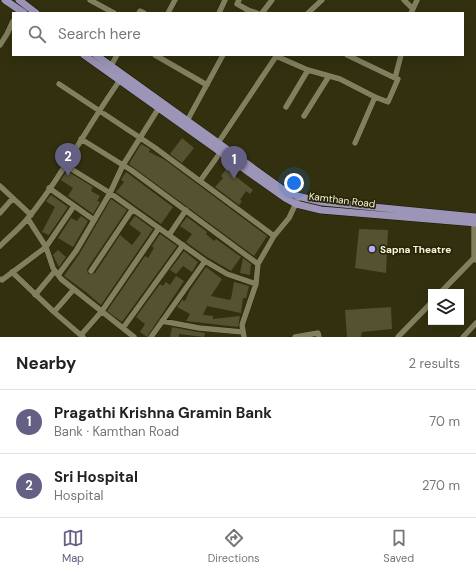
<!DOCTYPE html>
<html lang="en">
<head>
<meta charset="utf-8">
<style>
  :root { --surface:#fff; --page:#f6f6f6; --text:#222; --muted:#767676; --line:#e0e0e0; --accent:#646083 }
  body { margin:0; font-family:"DM Sans",sans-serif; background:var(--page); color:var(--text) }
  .controls { position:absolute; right:12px; bottom:12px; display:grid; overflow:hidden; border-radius:0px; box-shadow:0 4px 16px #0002 }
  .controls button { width:36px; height:36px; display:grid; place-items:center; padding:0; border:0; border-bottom:1px solid var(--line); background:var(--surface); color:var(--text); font:20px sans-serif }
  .you { position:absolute; left:294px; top:183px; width:14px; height:14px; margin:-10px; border:3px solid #fff; border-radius:50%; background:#1a73e8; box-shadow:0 0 0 6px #1a73e833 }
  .badge { display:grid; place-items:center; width:26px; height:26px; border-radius:50%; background:var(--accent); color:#fff; font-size:13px; font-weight:700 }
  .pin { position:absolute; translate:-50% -33px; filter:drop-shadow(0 1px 2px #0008) }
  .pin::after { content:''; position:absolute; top:21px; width:14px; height:12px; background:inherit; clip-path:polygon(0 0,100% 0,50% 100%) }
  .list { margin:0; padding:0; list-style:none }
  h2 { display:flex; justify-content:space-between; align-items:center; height:52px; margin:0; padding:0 16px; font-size:17px }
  h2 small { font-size:13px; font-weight:400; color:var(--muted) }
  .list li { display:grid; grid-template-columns:26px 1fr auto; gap:12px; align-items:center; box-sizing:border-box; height:64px; padding:0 16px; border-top:1px solid var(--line) }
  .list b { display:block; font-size:15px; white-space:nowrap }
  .list p { margin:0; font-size:13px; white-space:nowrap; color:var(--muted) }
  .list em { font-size:13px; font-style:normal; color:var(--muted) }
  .icon { flex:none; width:22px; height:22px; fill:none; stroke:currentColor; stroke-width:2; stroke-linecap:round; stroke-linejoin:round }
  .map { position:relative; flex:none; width:476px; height:337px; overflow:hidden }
  .search { position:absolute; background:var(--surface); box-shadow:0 4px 16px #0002; left:12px; right:12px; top:12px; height:44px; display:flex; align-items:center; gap:10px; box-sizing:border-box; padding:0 14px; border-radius:0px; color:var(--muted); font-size:15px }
  .sheet { height:180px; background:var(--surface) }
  nav { display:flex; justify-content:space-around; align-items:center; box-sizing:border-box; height:56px; border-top:1px solid var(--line); background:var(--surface); font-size:11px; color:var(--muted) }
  nav a { display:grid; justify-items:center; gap:2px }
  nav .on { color:var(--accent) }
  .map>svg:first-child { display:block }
  .building { fill:#545231 }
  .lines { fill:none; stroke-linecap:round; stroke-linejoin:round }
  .minor-casing { stroke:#1a1700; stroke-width:6 }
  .major-casing { stroke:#1a1700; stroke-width:8 }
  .minor { stroke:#827f5d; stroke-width:5.5 }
  .major { stroke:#9c95b8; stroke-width:7 }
  .poi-dot { fill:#b4acf9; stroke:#292605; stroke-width:1.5 }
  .labels { text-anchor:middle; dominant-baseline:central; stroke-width:3.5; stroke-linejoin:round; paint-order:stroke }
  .street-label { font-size:10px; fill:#f7f6e3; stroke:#292605 }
  .poi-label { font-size:10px; font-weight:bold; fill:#f7f6e3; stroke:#292605; text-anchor:start }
</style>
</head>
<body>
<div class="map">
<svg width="476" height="337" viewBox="0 0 476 337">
  <rect width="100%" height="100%" fill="#32300f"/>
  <!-- building -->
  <path class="building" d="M182 138 194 148 182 163 170 154Z
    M141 144 150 149 149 152 165 160 267 236 254 256 129 164Z
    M226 169 253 190 250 194 246 191 240 200 242 201 239 205 215 187 223 178 221 176Z
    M67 171 93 187 91 191 100 196 97 201 100 202 93 214 68 196 73 188 61 180Z
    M126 172 173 207 161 224 116 192 124 182 121 180Z
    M51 195 68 207 49 235 42 232 55 207 46 201Z
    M111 199 127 210 87 269 88 274 95 273 120 235 132 245 141 233 129 224 135 216 153 229 101 305 86 292 64 276 80 253Z
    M81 216 88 221 73 247 58 238 71 218 77 221Z
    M187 217 207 232 206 234 214 241 216 239 241 257 231 271 207 257 186 242 192 234 180 226Z
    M359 229 388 230 386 273 355 268Z
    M160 234 177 246 122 322 107 311 145 256 148 258 154 248 152 246Z
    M58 250 66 257 59 267 53 255Z
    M184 251 198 262 192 272 183 266 176 274 170 270Z
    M243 258 251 264 250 275 240 273Z
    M206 267 222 279 211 296 229 300 231 299 234 282 249 286 246 298H243L241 313 207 306 203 315 213 316V319L240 316 238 327 186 321 190 314 177 307 182 300 185 301 190 290Z
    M176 276 184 281 147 337 140 332 145 324 136 317 160 284 163 286 166 282 170 285Z
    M391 307 392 329 362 332 361 337H347L345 310Z
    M172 327 198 332 205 333 204 337 179 334V337H170Z"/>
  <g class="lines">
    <defs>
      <path id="minor" d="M90 0 114 13
        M239 0 237 4 248 10 247 13
        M404 0 412 8
        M248 10 257 13
        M139 13 140 11 144 13
        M168 13 175 0
        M219 13 225 0
        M262 13 272 0
        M308 13 322 0
        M411 13 417 0
        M0 45 7 34 13 21
        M155 55 207 85
        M347 55 395 78
        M276 56 308 70 340 79 375 97
        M111 66 117 55
        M59 84 154 147 274 236
        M286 107 308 70
        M304 116 329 76
        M187 121 223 55
        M81 139 131 170 258 264
        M355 143 375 97 388 102 398 79 395 78 401 55
        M216 146 277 55
        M65 165 110 193 205 261 227 274 256 284
        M200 181 220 153
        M0 186 31 215
        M49 188 94 220
        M0 213 13 198
        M28 219 46 247 53 268 61 279 134 337
        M474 219V258L476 260
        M169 235 186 210
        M0 246C9 237 20 228 28 218 63 175 88 125 120 80
        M91 271 132 210
        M12 272 54 312
        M58 275 76 251 110 193 123 165 160 106
        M0 279 2 280 46 247 74 206
        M74 289 54 312 83 337
        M441 292 474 258
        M35 295 55 271
        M162 321 199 328 243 332
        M123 328 183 245
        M81 335 102 311 159 228
        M151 337 205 261
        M244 337 242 325 256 284 258 264 274 236 289 218 297 201
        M295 337 318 333 319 337
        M398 337 431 303
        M463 337 476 323"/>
      <path id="major" d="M5 0 24 13
        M19 0 36 13
        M84 55 285 198 296 204 321 210 476 223
        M96 55 285 191 297 196 322 202 476 217"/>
    </defs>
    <!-- minor casing -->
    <use href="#minor" class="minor-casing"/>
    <!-- major casing -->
    <use href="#major" class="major-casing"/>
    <!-- minor -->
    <use href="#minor" class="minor"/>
    <!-- major -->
    <use href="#major" class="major"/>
  </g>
  <!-- markers -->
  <circle class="poi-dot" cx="372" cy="249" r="4"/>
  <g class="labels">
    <!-- street labels -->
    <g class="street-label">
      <text transform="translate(342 200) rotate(7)">Kamthan Road</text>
    </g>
    <!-- poi labels -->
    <g class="poi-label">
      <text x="380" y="249">Sapna Theatre</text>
    </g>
  </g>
</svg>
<div class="controls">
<button><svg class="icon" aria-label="layers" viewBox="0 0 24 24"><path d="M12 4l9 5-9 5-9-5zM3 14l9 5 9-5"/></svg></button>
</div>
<div class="you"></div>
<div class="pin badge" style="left:234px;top:179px">1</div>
<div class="pin badge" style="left:68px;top:176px">2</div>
<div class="search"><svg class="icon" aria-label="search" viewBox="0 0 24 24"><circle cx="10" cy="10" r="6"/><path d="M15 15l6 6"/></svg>Search here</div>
</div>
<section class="sheet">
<h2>Nearby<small>2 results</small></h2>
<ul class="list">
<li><span class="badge">1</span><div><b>Pragathi Krishna Gramin Bank</b><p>Bank · Kamthan Road</p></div><em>70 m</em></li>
<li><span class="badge">2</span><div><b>Sri Hospital</b><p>Hospital</p></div><em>270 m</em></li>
</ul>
</section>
<nav>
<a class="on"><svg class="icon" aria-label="map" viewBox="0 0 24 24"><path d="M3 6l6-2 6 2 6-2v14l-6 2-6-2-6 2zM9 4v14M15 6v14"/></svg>Map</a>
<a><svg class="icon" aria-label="directions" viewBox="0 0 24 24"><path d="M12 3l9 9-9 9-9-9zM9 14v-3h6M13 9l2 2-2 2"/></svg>Directions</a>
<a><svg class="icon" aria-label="saved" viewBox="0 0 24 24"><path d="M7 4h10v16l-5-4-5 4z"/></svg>Saved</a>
</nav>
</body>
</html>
